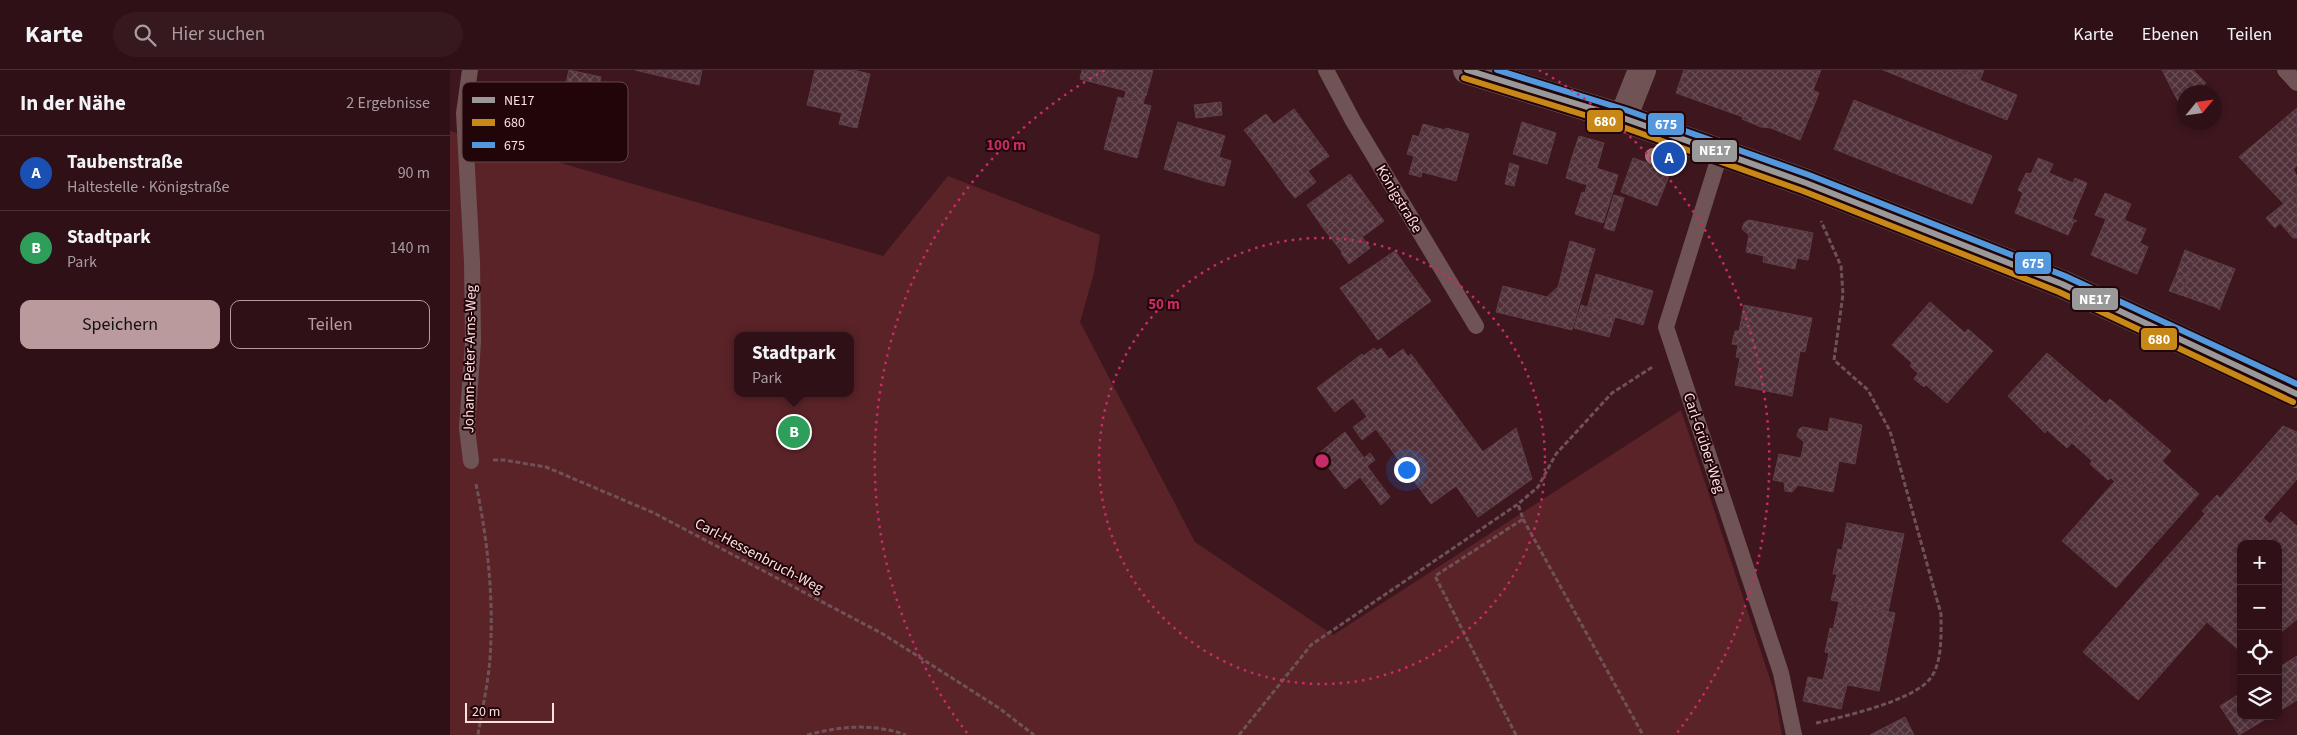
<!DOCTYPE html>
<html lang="de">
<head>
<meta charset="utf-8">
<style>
  :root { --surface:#2e1016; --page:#36191f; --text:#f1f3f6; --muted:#a79da1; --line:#493035; --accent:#ba9a9d }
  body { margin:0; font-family:"Source Sans 3",sans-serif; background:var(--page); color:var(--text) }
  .controls { position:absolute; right:15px; bottom:15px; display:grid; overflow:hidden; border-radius:10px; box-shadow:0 2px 8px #0003 }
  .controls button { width:45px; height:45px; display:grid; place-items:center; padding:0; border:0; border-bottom:1px solid var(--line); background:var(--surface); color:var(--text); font:25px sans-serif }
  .compass { position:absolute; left:1727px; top:15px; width:45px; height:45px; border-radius:50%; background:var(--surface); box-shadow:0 2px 8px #0003; rotate:61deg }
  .scale { position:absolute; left:15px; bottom:12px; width:89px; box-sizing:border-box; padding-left:5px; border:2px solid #fde1e1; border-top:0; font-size:14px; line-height:18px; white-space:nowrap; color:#fde1e1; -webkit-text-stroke:4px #220508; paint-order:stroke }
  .you { position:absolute; left:956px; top:399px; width:18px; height:18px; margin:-12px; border:4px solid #fff; border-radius:50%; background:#1a73e8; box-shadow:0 0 0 8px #1a73e833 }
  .badge { display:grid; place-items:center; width:32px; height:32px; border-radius:50%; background:var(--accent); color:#fff; font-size:16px; font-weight:700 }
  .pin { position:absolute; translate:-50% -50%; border:2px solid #fff; box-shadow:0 1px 5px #0006 }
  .popup { position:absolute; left:284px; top:262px; width:120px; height:65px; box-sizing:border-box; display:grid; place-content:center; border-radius:10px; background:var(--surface); filter:drop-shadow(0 1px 4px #0005); font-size:16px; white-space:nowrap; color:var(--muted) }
  .popup b { font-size:19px; color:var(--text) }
  .popup::after { content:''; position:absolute; left:50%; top:100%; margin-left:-10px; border:10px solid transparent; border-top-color:var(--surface) }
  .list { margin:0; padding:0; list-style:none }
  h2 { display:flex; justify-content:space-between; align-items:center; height:65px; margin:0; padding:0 20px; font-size:21px }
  h2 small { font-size:16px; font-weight:400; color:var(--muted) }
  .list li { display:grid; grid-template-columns:32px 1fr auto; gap:15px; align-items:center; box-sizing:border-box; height:75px; padding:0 20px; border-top:1px solid var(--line) }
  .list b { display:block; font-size:19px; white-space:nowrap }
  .list p { margin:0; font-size:16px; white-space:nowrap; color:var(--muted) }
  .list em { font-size:16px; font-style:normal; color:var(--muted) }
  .actions { display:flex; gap:10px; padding:15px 20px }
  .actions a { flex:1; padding:11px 0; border:1px solid var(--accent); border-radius:10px; text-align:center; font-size:18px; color:var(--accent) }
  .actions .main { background:var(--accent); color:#111 }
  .icon { flex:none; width:28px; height:28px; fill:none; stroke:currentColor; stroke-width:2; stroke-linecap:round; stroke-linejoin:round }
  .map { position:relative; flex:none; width:1847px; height:665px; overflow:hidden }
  header { display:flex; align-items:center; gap:30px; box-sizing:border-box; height:70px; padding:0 25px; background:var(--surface); border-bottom:1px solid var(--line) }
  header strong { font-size:24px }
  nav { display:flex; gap:28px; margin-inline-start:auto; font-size:18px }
  .search { width:350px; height:45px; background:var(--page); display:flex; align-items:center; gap:12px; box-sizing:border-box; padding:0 18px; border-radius:28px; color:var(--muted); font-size:19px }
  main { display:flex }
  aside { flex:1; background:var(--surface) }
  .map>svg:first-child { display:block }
  .green { fill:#5a2328; fill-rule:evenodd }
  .building { fill:url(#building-cross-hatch); stroke:#5e3f48 }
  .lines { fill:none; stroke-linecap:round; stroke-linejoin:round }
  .path { stroke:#6f5257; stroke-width:3; stroke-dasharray:5 2.5; stroke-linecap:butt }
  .lane { stroke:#6f5355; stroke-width:16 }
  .street { stroke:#6f5355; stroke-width:28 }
  .secondary { stroke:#765a5f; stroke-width:28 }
  .bus-1-casing { stroke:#220508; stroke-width:10 }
  .bus-2-casing { stroke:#220508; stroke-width:10 }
  .bus-3-casing { stroke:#220508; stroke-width:10 }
  .bus-1 { stroke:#999; stroke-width:6 }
  .bus-2 { stroke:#c88817; stroke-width:6 }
  .bus-3 { stroke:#5398dd; stroke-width:6 }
  .tree { fill:#a77074 }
  .ring { fill:none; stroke:#c82c68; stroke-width:2.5; stroke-dasharray:2.5 5 }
  .labels { text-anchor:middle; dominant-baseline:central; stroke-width:4; stroke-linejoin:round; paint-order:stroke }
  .street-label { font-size:15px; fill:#fde1e1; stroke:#220508 }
  .key { fill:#220508; stroke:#644749; stroke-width:1 }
  .key-label { font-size:14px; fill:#fde1e1 }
  .centre { fill:#c82c68; stroke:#220508; stroke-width:2.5 }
  .ring-label { font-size:15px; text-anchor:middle; font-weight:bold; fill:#c82c68; stroke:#220508; stroke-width:4; stroke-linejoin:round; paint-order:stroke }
  .line-badge { stroke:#220508; stroke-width:2 }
  .badge-label { font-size:14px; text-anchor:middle; font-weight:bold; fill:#fff }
</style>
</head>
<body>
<header>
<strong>Karte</strong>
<div class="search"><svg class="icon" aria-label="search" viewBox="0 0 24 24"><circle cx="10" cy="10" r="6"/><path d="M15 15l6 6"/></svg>Hier suchen</div>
<nav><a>Karte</a><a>Ebenen</a><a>Teilen</a></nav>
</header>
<main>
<aside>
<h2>In der Nähe<small>2 Ergebnisse</small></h2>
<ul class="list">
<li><span class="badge" style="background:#1a4fb4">A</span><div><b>Taubenstraße</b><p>Haltestelle · Königstraße</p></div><em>90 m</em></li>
<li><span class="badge" style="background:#2e9e5b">B</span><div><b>Stadtpark</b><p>Park</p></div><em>140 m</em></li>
</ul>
<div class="actions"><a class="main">Speichern</a><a>Teilen</a></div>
</aside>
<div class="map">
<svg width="1847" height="665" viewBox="0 0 1847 665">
  <defs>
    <pattern id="building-cross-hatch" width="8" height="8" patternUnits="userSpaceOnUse" patternTransform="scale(1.25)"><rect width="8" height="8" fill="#50313a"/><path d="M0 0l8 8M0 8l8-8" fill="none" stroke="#6a4f56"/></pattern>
  </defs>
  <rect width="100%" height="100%" fill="#3d161e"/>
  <!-- green -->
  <path class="green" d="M0 61 433 186 498 106 650 165 644 203 630 252 745 472 883 565 1231 340 1324 621 1332 665H0ZM288 266H400V323H288Z"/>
  <!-- building -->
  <path class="building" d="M119 0 151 7 146 29 114 21Z
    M185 0H207L206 5Z
    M207 0H252L249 15 206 5Z
    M365 0H403L420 4 407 58 389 54 392 43 357 35Z
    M632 0H653L649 14 630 9Z
    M653 0H703L696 26 649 14Z
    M1234 0H1371L1363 20 1369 23 1350 70 1321 58 1311 57 1292 49 1293 47 1226 23Z
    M1433 0H1504L1567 25 1557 50Z
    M1507 0H1534L1530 10Z
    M1712 0H1743L1756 13 1746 22H1734V34L1731 37Z
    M64 18 117 30 107 72 54 59Z
    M114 21 176 35 168 68 111 54 117 30 112 29Z
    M676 21 695 26 693 34 674 28Z
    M668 27 701 36 687 88 654 79Z
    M1404 30 1542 86 1522 134 1384 79Z
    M771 32 772 45 746 48 744 35Z
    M1847 38V96L1843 99 1847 106V123L1834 134 1789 87Z
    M844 39 862 63 820 94 802 70Z
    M816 44 824 54 802 70 794 60Z
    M728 52 775 66 761 113 714 99Z
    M1072 52 1106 63 1097 94 1063 84Z
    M973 54 995 60 996 58 1019 64 1006 111 972 102 971 107 959 104 964 86 957 84 963 65 969 67Z
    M862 63 879 86 836 117 820 94Z
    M1129 66 1154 73 1147 98 1121 90Z
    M769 87 781 91 774 116 761 113Z
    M1183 88 1221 101 1207 136 1171 122Z
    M1588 88 1603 94 1599 103 1623 113 1625 108 1637 113 1622 149 1627 151 1624 152 1618 165 1565 143 1573 123 1568 120 1576 103 1581 104Z
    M1121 90 1168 105 1153 153 1125 144 1132 122 1135 123 1137 115 1116 108Z
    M1060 93 1069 96 1064 116 1055 114Z
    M858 101 866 112 845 128 836 117Z
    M900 104 917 128 874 159 857 135Z
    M1655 123 1681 134 1674 150 1696 159 1690 173 1698 177 1687 204 1641 185 1656 149 1645 145Z
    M1847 123V168H1843L1830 153 1825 158 1816 148Z
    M1164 125 1174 128 1164 161 1154 158Z
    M917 128 934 151 892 182 874 159Z
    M1299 150 1363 163 1358 190 1347 188 1345 199 1313 192 1314 186 1296 182 1299 165 1292 159 1294 153Z
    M912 167 920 178 899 194 891 183Z
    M1120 171 1145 179 1122 260 1046 242 1053 216 1097 227 1108 217Z
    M1735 180 1747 185 1737 209 1726 205Z
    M945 181 981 231 928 270 890 218Z
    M1747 185 1785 199 1769 240 1768 238 1731 225Z
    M1146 204 1203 221 1193 255 1137 239Z
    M1726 205 1737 209 1731 225 1719 221Z
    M1480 232 1515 263 1518 259 1543 281 1497 333 1476 315 1474 317 1464 309 1468 303 1460 296 1462 293 1442 275Z
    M1131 235 1165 247 1159 267 1124 258Z
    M1294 235 1362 248 1355 282 1350 281 1342 326 1285 315 1290 288 1286 287 1288 275 1282 274 1285 261H1289Z
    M924 278 927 281 931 278 939 289 953 279 958 287 961 284 1033 382 1066 358 1082 409 1028 447 1006 416 981 434 926 359 912 370 903 357 917 347 903 328 885 342 867 318 912 284 913 286Z
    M1597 283 1656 334 1617 378 1597 360 1595 363 1558 326Z
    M1660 329 1721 381 1682 426 1661 408 1658 410 1640 394 1642 391 1622 373Z
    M1380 348 1412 355 1405 394 1389 391 1383 422 1348 415 1342 422 1335 421 1334 412 1323 410 1329 384 1351 388 1354 372 1347 366 1349 359 1353 357 1378 362Z
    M1833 356 1847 362V409L1813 448 1820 454 1831 442 1847 456V549L1828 565V474H1791V582L1757 552 1688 630 1633 582 1755 444 1752 441 1767 425 1770 428Z
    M895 362 914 388 920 383 925 390 917 396 940 427 931 435 910 407 895 419 868 384Z
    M1712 391 1749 424 1666 518 1612 471 1665 411 1682 426Z
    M1397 453 1454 464 1438 542 1381 530 1387 504H1383L1388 479 1392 480Z
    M1389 532 1445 543 1429 621 1373 610 1379 583 1375 582 1380 558 1383 559Z
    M1847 586V630L1828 642V598Z
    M1358 607 1397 615 1391 639 1353 631Z
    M1791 623V646H1821L1789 665 1770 636Z
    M1455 647 1464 665H1420Z"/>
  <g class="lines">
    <!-- path -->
    <path class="path" d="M43 390H54L96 397 204 443 433 564 549 638 584 665
      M26 414C38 472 44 530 40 589 38 614 32 640 28 665
      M1073 449 1193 665
      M1366 653C1393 647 1460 631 1478 611 1493 596 1491 563 1491 544L1440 361 1418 320 1384 290 1393 224 1391 196 1371 151
      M357 665C391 656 423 653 456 665
      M789 665 861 575 1068 434 1088 417 1106 384 1162 323 1204 296
      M1066 665 985 506 1073 449 1068 434"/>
    <!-- lane -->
    <path class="lane" d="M20 0 14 43 22 192 23 272 17 358 21 391
      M876 0 903 51 1026 256
      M1835 0 1847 13
      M1271 81 1216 257 1331 603 1344 665"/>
    <!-- street -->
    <path class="street" d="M1173 48 1192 0"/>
    <!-- secondary -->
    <path class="secondary" d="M1017 0 1173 48 1356 113 1612 214 1847 324"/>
    <defs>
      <path id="bus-1" d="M1017 0 1173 48 1356 113 1612 214 1847 324"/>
      <path id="bus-2" d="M1014 8 1170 56 1353 121 1609 222 1843 332"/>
      <path id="bus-3" d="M1047 0 1176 40 1359 105 1615 206 1847 314"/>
    </defs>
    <!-- bus-1 casing -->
    <use href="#bus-1" class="bus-1-casing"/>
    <!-- bus-2 casing -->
    <use href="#bus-2" class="bus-2-casing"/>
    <!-- bus-3 casing -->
    <use href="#bus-3" class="bus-3-casing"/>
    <!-- bus-1 -->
    <use href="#bus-1" class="bus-1"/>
    <!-- bus-2 -->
    <use href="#bus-2" class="bus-2"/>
    <!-- bus-3 -->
    <use href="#bus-3" class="bus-3"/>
  </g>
  <!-- trees -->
  <circle class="tree" cx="1203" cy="86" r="8"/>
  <!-- distance rings -->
  <g class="ring">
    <circle cx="872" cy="391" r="223"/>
    <path d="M517 663A447 447 0 0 1 655 0M1089 0A447 447 0 0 1 1227 663"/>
  </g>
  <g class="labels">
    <!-- street labels -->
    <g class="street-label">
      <text transform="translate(949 129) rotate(59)">Königstraße</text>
      <text transform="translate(20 289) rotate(-89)">Johann-Peter-Arns-Weg</text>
      <text transform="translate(1254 373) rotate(72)">Carl-Grüber-Weg</text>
      <text transform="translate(309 486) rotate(28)">Carl-Hessenbruch-Weg</text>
    </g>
  </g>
  <!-- legend -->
  <rect x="12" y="12" width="166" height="80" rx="8" class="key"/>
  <rect x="22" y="27" width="23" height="6" fill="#999"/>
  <rect x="22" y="49" width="23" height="7" fill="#c88817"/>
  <rect x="22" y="72" width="23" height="6" fill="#5398dd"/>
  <g class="key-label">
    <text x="54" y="35">NE17</text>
    <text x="54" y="57">680</text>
    <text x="54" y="80">675</text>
  </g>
  <circle cx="872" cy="391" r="8" class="centre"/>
  <g class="ring-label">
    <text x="556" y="80">100 m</text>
    <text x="714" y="239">50 m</text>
  </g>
  <g class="line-badge">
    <rect x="1136" y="39" width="38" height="24" rx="5" fill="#c88817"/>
    <rect x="1197" y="42" width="38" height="24" rx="5" fill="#5398dd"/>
    <rect x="1241" y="69" width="47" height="24" rx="5" fill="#999"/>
    <rect x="1564" y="181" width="38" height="24" rx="5" fill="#5398dd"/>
    <rect x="1621" y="217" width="48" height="24" rx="5" fill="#999"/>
    <rect x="1690" y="257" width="38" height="24" rx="5" fill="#c88817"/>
  </g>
  <g class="badge-label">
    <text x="1155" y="56">680</text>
    <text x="1216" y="59">675</text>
    <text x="1265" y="85">NE17</text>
    <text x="1583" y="198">675</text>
    <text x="1645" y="234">NE17</text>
    <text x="1709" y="274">680</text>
  </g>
</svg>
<div class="controls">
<button>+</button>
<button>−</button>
<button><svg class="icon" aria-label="locate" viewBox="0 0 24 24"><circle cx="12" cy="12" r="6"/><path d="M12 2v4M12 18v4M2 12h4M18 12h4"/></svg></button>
<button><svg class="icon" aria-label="layers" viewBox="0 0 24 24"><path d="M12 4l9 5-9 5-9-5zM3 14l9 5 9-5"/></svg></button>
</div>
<svg class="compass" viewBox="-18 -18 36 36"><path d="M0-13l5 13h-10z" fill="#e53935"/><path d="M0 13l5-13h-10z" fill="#a79da1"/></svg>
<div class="scale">20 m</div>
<div class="you"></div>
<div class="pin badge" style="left:1219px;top:88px;background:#1a4fb4">A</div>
<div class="pin badge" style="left:344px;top:362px;background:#2e9e5b">B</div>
<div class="popup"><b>Stadtpark</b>Park</div>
</div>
</main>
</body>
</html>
